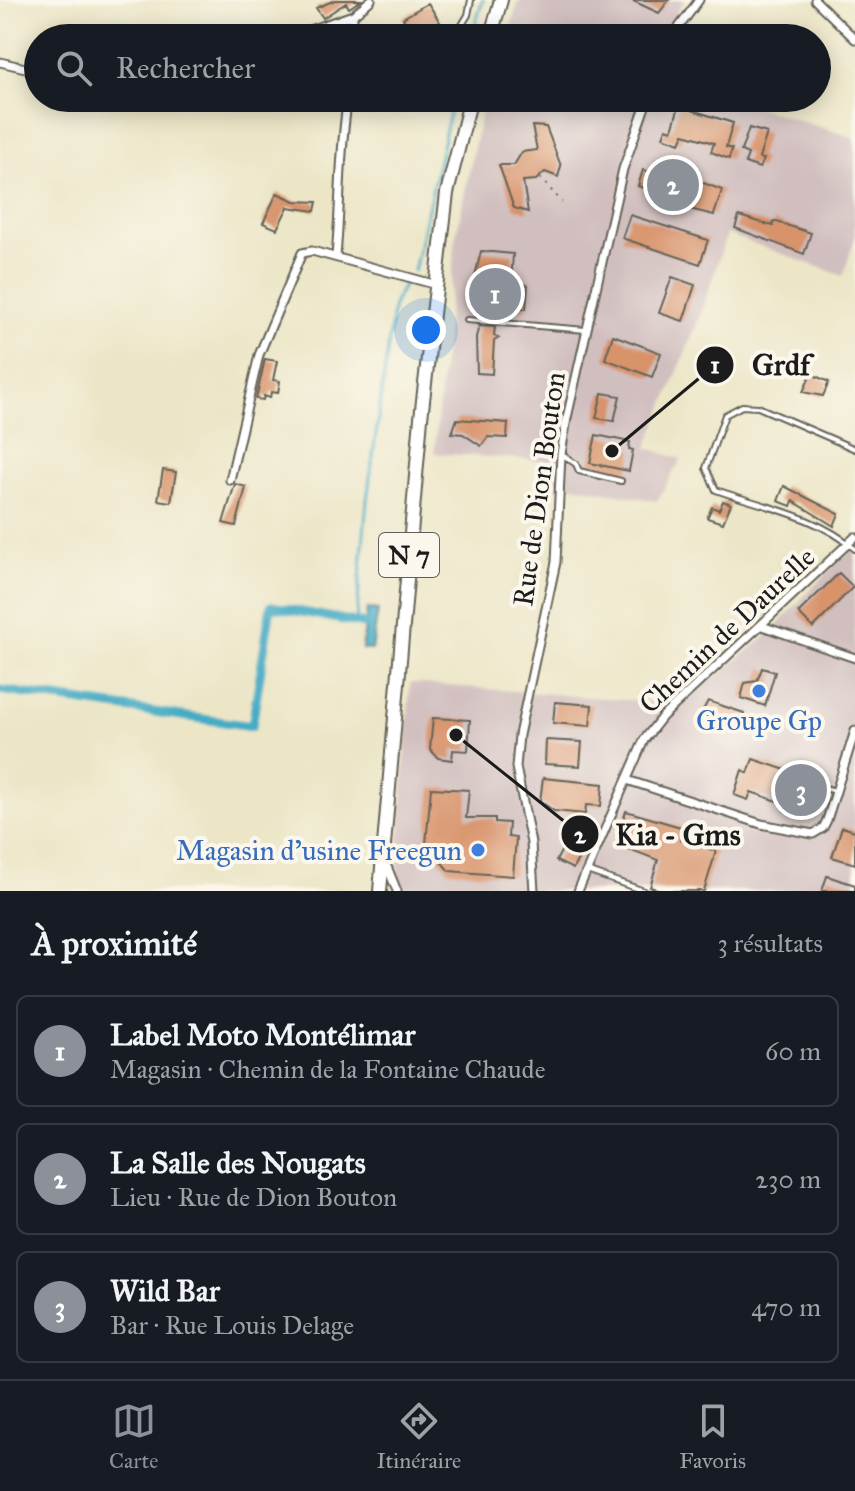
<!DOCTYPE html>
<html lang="fr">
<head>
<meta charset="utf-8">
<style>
  :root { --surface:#171b24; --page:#242831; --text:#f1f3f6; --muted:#9ea1a6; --line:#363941; --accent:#8c9099 }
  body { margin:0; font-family:"IM FELL Great Primer",serif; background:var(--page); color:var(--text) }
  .you { position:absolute; left:426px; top:330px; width:28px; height:28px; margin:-20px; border:6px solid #fff; border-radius:50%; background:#1a73e8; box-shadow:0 0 0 12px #1a73e833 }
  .badge { display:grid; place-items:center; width:52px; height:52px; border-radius:50%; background:var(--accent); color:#fff; font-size:26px; font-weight:700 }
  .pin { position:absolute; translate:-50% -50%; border:4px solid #fff; box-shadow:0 2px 8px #0006 }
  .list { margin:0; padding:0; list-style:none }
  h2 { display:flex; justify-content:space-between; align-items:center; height:104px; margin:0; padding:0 32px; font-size:34px }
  h2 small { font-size:26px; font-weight:400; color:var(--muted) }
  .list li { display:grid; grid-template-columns:52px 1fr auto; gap:24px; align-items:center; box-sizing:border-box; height:112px; margin:0 16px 16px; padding:0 16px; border:2px solid var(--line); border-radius:12px }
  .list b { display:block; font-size:30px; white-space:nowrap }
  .list p { margin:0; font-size:26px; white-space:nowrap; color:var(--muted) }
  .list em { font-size:26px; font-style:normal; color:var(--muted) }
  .icon { flex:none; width:44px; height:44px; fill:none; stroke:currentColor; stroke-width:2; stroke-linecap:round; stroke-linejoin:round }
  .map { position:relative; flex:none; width:855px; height:891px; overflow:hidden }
  .search { position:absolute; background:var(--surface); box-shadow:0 4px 20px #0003; left:24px; right:24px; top:24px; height:88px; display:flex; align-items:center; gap:20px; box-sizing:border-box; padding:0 28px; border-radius:44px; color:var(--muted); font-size:30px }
  .sheet { height:488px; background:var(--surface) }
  nav { display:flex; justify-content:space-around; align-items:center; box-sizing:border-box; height:112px; border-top:2px solid var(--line); background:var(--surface); font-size:22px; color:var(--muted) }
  nav a { display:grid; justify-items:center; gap:4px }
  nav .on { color:var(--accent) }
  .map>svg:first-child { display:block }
  .industrial { fill:#d1bfbf }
  .water { fill:#45acc5; stroke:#306470; stroke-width:2 }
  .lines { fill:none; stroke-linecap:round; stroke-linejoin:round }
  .stream { stroke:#45acc5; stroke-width:3 }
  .canal { stroke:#45acc5; stroke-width:9 }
  .building { fill:#d8936b }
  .lane-casing { stroke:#656358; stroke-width:8 }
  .street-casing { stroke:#656358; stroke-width:11 }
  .primary-casing { stroke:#656358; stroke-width:16 }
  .path { stroke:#656358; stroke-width:2; stroke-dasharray:2 6; stroke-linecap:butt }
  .lane { stroke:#fff; stroke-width:4 }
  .street { stroke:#fff; stroke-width:7 }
  .primary { stroke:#fff; stroke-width:12 }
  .shop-dot { fill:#3f7fe0; stroke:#fbf7ec; stroke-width:3 }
  .labels { text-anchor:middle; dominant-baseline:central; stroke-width:8; stroke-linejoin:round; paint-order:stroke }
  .shield { fill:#fbf7ec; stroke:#5f5e5a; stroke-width:2 }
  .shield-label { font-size:26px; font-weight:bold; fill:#1c1c1c }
  .street-label { font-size:28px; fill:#1c1c1c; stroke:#fbf7ec }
  .shop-label { font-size:28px; fill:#366cbe; stroke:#fbf7ec }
  .leader { fill:none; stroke:#1c1c1c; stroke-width:3 }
  .callout-dot { fill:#1c1c1c; stroke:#fbf7ec; stroke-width:3 }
  .mark-label { font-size:24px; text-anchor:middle; font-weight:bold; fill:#fff }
  .callout-label { font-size:30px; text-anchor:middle; font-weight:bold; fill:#1c1c1c; stroke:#fbf7ec; stroke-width:8; stroke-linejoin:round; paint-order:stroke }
</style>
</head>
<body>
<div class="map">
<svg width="855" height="891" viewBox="0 0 855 891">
  <rect width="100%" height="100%" fill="#fbf7ec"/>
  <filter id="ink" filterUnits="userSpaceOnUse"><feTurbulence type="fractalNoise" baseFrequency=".0125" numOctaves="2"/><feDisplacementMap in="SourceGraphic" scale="16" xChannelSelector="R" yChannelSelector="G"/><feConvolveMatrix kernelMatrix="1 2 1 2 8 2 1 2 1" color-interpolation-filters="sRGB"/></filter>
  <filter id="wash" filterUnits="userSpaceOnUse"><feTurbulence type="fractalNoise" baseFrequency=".006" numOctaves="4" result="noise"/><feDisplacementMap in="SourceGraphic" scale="32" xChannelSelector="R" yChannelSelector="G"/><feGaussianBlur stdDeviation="1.8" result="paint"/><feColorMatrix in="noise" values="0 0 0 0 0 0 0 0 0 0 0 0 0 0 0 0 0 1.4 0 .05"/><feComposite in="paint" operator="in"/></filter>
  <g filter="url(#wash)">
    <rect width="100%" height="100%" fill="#ece6c7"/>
    <!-- industrial -->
    <path class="industrial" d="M519 0H684L662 38H507Z
      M484 98H728L855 138V238L843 276 727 234 700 316 647 448 681 459 657 501 551 482 552 461 434 453 456 236Z
      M855 544V891H396L410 683 681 704 764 638Z"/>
    <!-- water -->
    <path class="water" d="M367 609 378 610 372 650 362 649Z"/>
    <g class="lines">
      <!-- stream -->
      <path class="stream" d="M471 38 483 0
        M414 271 453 98
        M356 622 367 500 394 303 405 283"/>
      <!-- canal -->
      <path class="canal" d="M0 690 252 726 271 606 365 624"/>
    </g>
    <g id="blocks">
      <!-- building -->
      <path class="building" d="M335 0H361L349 8 346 3 323 18 316 8Z
        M631 0H669L659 13Z
        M428 3 446 32 436 38H405L412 34 403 18Z
        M679 106 733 123 726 147 732 149 729 159 711 152 714 143 684 134 680 143 663 137 666 128 672 130Z
        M532 126 546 127 561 166 558 177 545 172 536 180 523 181 528 212 514 208 499 165H514L522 152 537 150Z
        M749 128 767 133 759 158 764 159 760 168 745 163 748 154 741 151Z
        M665 168 722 190 714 215 669 204 661 193 638 186 643 170 662 176Z
        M277 193 295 201 317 202 315 211 288 207 277 229 263 223Z
        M630 215 708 240 700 264 622 238Z
        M739 216 773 226 774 221 811 233 804 254 735 228Z
        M481 251 513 254 511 283 528 285 526 309 476 305 478 281H474Z
        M672 277 695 285 683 321 659 313Z
        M479 326 495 327 494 335 499 338 494 341 492 374 477 373 476 337Z
        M613 335 661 353 652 377 605 359Z
        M265 359 277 361 273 380 280 381 278 393 271 392 270 398 264 396 263 400 256 399Z
        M811 374 829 382 823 396 803 392Z
        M602 393 620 396 614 421 596 418Z
        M457 419 508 423 507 438 488 437 481 446 463 434 452 433Z
        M596 435 630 442 629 449 633 450 629 471 590 463Z
        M163 470 176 472 171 502 158 500Z
        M235 484 246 487 236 526 223 523Z
        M784 486 839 514 834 526 793 501 791 506 778 501Z
        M723 501 731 504 723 523 707 518 712 507 719 510Z
        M839 573 853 587 813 628 798 613Z
        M762 668 775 672 765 706 741 698 745 683 757 681Z
        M708 701 744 713 740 730 711 722 712 718 701 714Z
        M555 702 592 705 590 726 553 723Z
        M433 718 470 720 468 751 453 750 452 760 438 758 430 749Z
        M546 740 582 742 580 766 545 764Z
        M753 759 818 781 806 817 784 810 786 804 751 792 748 800 734 795 742 770 748 773Z
        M543 778 603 784 601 806 586 805 585 814 554 811 540 801Z
        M431 788 469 790 466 818H495V822L509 823 508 837 516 838 513 876 449 871 426 844Z
        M626 811 684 828 680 840 716 851 704 891H664L650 887 658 860 616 844Z
        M842 827 855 831V864L832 857Z
        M566 834 569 842 575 840 584 847 573 869 556 861 564 846 560 836Z
        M827 876 855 885V891H822Z"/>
    </g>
  </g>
  <g filter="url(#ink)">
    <use href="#blocks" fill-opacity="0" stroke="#656358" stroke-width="2"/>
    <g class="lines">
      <defs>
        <path id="lane" d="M454 38 468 15 471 0
          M467 320 586 330
          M855 449 758 407 742 406 725 415 706 468 716 490C761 506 818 516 855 549
          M563 455 576 464 579 471 621 481
          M824 788 836 791
          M587 871 644 891"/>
        <path id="street" d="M815 0 855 39
          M286 38 353 15 371 0
          M353 38V15
          M671 38 699 0
          M0 62 38 71
          M336 256C341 203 339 151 348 98
          M230 480 259 355 302 253 312 251 437 285
          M762 626 855 658
          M627 780 761 824 813 834 823 828 827 820 855 731
          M386 864 397 891
          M534 891 531 843 516 767 519 735 556 562 561 454 567 418 623 169 648 98
          M578 891 644 740 662 717 855 537"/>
        <path id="primary" d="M490 38 501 0
          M380 891 421 418 447 193 471 98"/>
      </defs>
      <!-- lane casing -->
      <use href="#lane" class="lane-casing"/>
      <!-- street casing -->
      <use href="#street" class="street-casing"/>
      <!-- primary casing -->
      <use href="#primary" class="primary-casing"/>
      <!-- path -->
      <path class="path" d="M540 178 562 202"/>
      <!-- lane -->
      <use href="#lane" class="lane"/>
      <!-- street -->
      <use href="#street" class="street"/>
      <!-- primary -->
      <use href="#primary" class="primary"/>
    </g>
  </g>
  <!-- markers -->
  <g class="shop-dot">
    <circle cx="759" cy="691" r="8"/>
    <circle cx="478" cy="850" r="8"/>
  </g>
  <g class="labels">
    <!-- shield labels -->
    <rect class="shield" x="379" y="533" width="60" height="44" rx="6"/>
    <g class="shield-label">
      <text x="409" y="555">N 7</text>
    </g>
    <!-- street labels -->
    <g class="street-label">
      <text transform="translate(539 489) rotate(-82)">Rue de Dion Bouton</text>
      <text transform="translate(727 630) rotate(-43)">Chemin de Daurelle</text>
    </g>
    <!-- shop labels -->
    <g class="shop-label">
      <text x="759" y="720">Groupe Gp</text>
      <text x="462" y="850" text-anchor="end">Magasin d'usine Freegun</text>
    </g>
  </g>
  <!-- callouts -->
  <path class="leader" d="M612 451L715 365M456 735L580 834"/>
  <g class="callout-dot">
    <circle cx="612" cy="451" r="8"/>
    <circle cx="456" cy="735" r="8"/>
    <circle cx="715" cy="365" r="20"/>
    <circle cx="580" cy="834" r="20"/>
  </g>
  <g class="mark-label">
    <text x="715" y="373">1</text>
    <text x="580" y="843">2</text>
  </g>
  <g class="callout-label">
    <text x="781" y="375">Grdf</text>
    <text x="678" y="845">Kia - Gms</text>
  </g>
</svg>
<div class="you"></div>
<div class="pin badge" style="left:495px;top:294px">1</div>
<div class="pin badge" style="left:673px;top:185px">2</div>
<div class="pin badge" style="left:801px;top:790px">3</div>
<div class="search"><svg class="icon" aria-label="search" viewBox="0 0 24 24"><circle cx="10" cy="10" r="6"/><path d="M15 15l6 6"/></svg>Rechercher</div>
</div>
<section class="sheet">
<h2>À proximité<small>3 résultats</small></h2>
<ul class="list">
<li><span class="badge">1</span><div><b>Label Moto Montélimar</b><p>Magasin · Chemin de la Fontaine Chaude</p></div><em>60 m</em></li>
<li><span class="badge">2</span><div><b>La Salle des Nougats</b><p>Lieu · Rue de Dion Bouton</p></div><em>230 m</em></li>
<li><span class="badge">3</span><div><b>Wild Bar</b><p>Bar · Rue Louis Delage</p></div><em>470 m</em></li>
</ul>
</section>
<nav>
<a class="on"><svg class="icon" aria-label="map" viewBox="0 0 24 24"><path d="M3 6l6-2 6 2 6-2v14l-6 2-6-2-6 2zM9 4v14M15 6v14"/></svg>Carte</a>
<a><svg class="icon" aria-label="directions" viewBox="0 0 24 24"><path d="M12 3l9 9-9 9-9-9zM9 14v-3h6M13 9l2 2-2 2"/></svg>Itinéraire</a>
<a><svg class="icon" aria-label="saved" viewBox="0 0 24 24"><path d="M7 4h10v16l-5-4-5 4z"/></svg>Favoris</a>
</nav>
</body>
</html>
